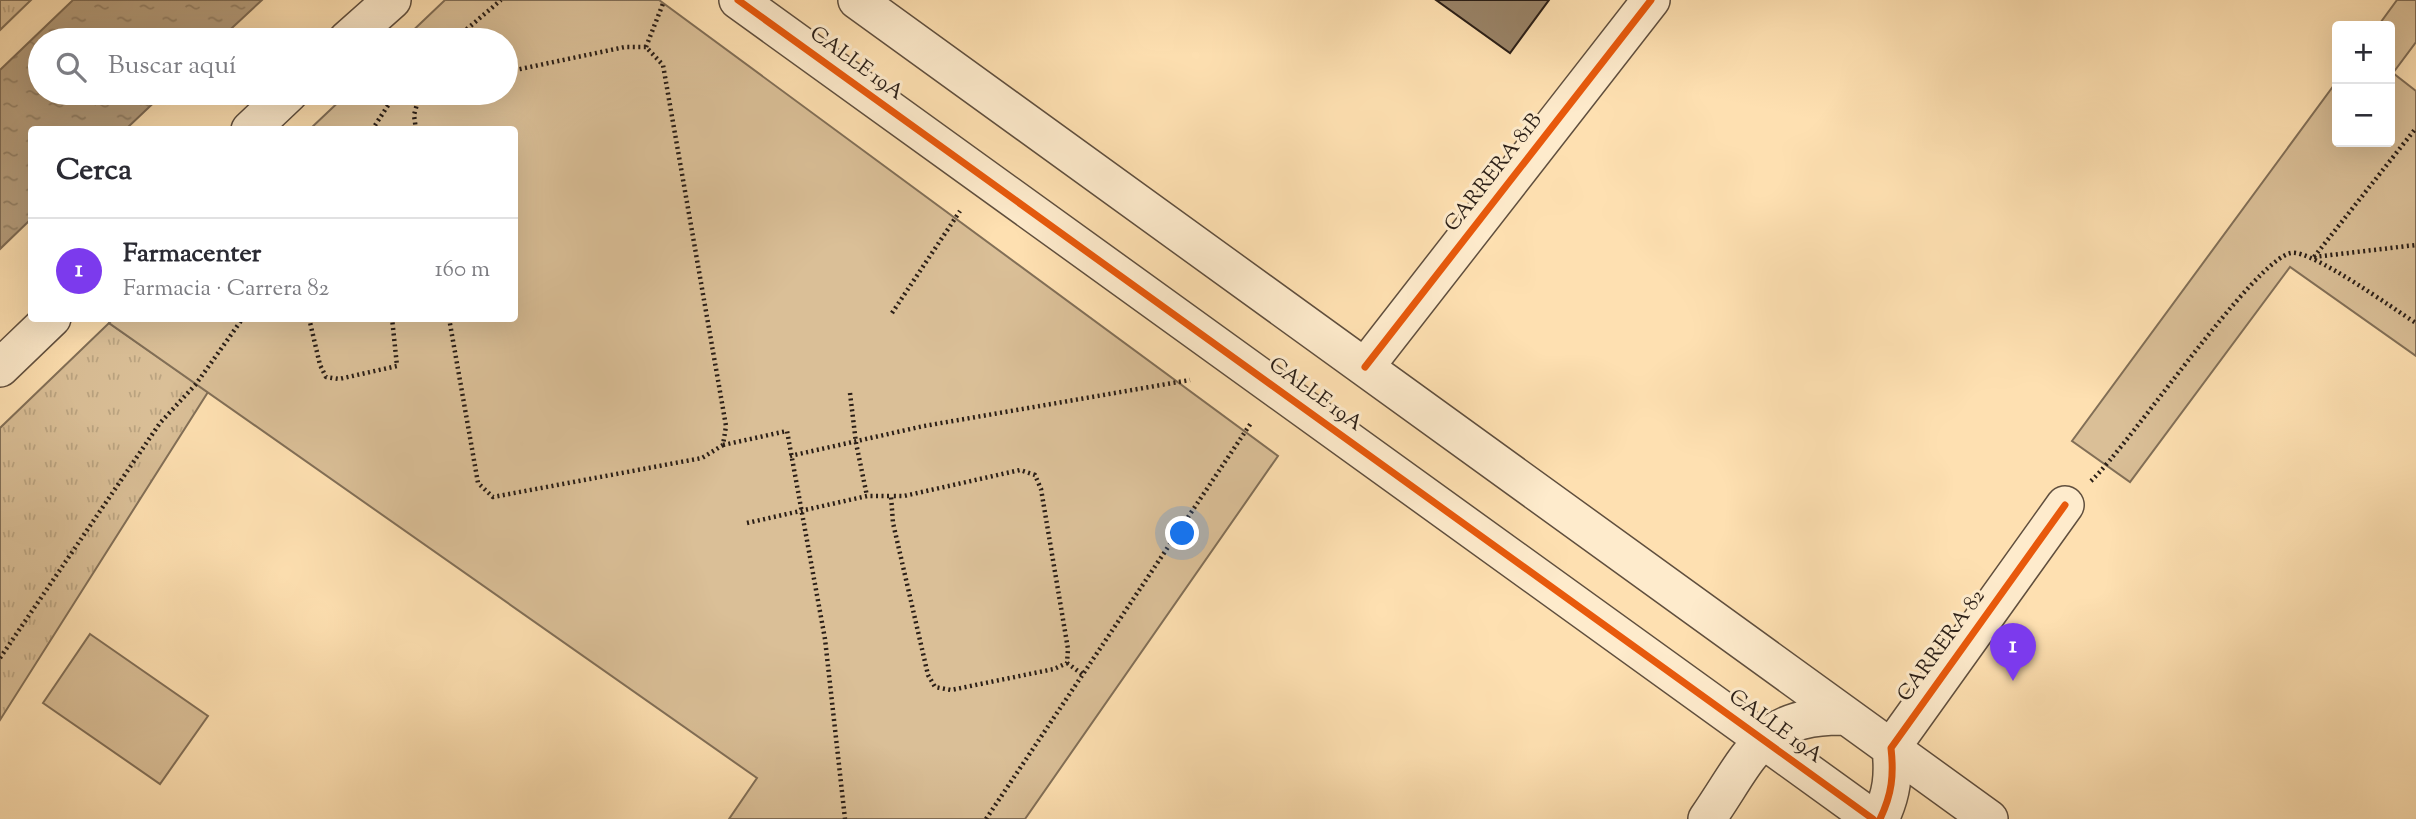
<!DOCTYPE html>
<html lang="es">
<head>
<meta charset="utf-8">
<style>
  :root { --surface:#fff; --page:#f2f2f3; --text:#2b2b33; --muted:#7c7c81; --line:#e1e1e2; --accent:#7c3aed }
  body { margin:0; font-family:"Sorts Mill Goudy",serif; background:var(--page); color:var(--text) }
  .controls { position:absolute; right:21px; top:21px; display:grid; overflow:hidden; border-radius:7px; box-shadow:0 7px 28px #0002 }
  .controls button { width:63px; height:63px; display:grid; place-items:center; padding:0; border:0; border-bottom:2px solid var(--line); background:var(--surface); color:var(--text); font:35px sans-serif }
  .you { position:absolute; left:1183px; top:534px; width:24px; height:24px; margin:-18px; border:5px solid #fff; border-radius:50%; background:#1a73e8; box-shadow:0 0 0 10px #1a73e833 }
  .badge { display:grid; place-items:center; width:46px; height:46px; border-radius:50%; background:var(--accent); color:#fff; font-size:23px; font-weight:700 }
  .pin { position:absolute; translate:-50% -58px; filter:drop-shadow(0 2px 4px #0008) }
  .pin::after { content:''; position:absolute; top:37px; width:24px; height:21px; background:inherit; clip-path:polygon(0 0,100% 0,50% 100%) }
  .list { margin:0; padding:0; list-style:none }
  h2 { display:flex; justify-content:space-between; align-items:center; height:91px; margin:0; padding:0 28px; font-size:30px }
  h2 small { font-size:23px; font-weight:400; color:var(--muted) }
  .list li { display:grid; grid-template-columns:46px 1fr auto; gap:21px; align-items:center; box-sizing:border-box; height:105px; padding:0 28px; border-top:2px solid var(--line) }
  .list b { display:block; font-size:26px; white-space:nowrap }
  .list p { margin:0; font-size:23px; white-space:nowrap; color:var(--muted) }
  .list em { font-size:23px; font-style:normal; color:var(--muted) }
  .icon { flex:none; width:38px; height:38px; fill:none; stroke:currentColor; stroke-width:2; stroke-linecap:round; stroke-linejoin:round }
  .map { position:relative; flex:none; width:2416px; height:819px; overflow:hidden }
  .search { position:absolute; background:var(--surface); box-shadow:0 7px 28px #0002; left:28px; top:28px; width:490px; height:77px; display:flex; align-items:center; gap:18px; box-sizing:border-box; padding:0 24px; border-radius:38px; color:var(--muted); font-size:26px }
  .panel { position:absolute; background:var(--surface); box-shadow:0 7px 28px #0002; left:28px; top:126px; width:490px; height:196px; border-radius:7px }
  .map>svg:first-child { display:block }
  .grass { fill:url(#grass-tufts); stroke:#826f57; stroke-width:2 }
  .park { fill:#dabf97; stroke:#826f57; stroke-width:2 }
  .water { fill:url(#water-ripples); stroke:#7e6b54; stroke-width:2 }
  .building { fill:#998367; stroke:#2b1f17; stroke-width:2 }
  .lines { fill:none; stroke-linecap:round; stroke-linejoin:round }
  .minor-casing { stroke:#604f3e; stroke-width:40 }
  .path { stroke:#2b1f17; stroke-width:4.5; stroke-dasharray:2 3.5; stroke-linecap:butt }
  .minor { stroke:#feebcc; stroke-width:37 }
  .cycleway-casing { stroke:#feebcc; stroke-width:11 }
  .cycleway { stroke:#e8590c; stroke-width:7 }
  .labels { text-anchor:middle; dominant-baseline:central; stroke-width:6; stroke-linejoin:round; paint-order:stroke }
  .street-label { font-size:21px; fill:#2b1f17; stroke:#feebcc }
</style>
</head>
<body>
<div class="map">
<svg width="2416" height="819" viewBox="0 0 2416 819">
  <defs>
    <pattern id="grass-tufts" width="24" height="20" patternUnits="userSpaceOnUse" patternTransform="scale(1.75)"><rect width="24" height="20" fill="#dabf97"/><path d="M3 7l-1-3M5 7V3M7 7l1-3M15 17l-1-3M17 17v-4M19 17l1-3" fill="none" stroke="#bba481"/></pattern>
    <pattern id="water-ripples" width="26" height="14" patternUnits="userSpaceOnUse" patternTransform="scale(1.75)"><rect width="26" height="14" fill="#b69e7d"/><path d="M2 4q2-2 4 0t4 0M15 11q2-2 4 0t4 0" fill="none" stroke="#948065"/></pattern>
  </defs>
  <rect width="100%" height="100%" fill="#fee0b1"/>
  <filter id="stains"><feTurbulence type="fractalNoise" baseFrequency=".00286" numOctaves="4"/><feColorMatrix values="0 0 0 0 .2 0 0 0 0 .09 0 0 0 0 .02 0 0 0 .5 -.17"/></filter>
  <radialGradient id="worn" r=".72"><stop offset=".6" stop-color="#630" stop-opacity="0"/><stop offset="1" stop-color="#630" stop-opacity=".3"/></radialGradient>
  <!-- grass -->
  <path class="grass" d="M0 0H31L0 30Z
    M109 323 208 392 0 720V428Z"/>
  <!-- park -->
  <path class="park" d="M445 0H659L1278 456 1025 819H729L757 778 109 323 114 318H514V130L310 129 348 93H506V40H403Z
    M2397 0H2416V42L2393 73 2416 91V356L2290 267 2130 482 2072 441 2337 81V142H2390V26H2378Z
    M90 634 208 716 160 784 43 703Z"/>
  <!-- water -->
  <path class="water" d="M73 0H262L219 40H40V93H164L126 129 32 130 31 219 0 249V70Z"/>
  <!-- building -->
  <path class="building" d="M1436 0H1549L1510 53Z"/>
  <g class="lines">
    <defs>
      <path id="minor" d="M738 0 1873 819
        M857 0 1989 819
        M347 40 392 0
        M250 130 289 93
        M1365 367 1651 0
        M0 368 52 318
        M1707 819C1751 756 1759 714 1846 716
        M1880 819C1892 794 1894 775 1891 748L2065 505"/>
    </defs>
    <!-- minor casing -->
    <use href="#minor" class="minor-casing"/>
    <!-- path -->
    <path class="path" d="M454 40 501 0
      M646 47 664 1
      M413 93 419 97
      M372 130 396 93
      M416 130 414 115 419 97 428 93
      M2314 257 2416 128
      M2314 257 2416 245
      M892 313 960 211
      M309 318 320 365 326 377 339 379 397 366 392 318
      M449 318 478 483 493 497 702 458 723 445 726 426 663 65 646 47H625L506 72
      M850 393 856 443 867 496
      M723 445 787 431 825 639 845 819
      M790 456 924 426 1190 380
      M2091 481C2131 443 2254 260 2291 253 2311 249 2395 310 2416 323
      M747 523 867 496H891L893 523 928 675 935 687 951 690 1054 669 1067 663 1068 649 1041 489 1035 475 1020 470 904 496H891
      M0 658 160 423 196 384 243 318
      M1067 663 1082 674
      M986 819 1251 423"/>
    <!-- minor -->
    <use href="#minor" class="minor"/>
    <defs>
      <path id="cycleway" d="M738 0 1873 819
        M1365 367 1651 0
        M1880 819C1892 794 1894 775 1891 748L2065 505"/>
    </defs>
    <!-- cycleway casing -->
    <use href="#cycleway" class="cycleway-casing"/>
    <!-- cycleway -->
    <use href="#cycleway" class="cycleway"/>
  </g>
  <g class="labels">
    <!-- street labels -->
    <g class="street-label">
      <text transform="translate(856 64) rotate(36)">CALLE 19A</text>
      <text transform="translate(1494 173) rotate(-52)">CARRERA 81B</text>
      <text transform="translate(1315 395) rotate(36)">CALLE 19A</text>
      <text transform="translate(1942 646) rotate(-54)">CARRERA 82</text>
      <text transform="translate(1775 727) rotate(36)">CALLE 19A</text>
    </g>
  </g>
  <rect width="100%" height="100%" filter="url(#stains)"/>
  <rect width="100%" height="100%" fill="url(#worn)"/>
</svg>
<div class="controls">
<button>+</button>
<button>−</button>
</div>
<div class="you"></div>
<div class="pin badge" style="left:2013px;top:681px">1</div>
<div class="search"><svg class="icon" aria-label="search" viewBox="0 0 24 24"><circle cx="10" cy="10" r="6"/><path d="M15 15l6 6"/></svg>Buscar aquí</div>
<section class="panel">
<h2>Cerca<small></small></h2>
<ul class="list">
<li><span class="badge">1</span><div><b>Farmacenter</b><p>Farmacia · Carrera 82</p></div><em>160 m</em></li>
</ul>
</section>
</div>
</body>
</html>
